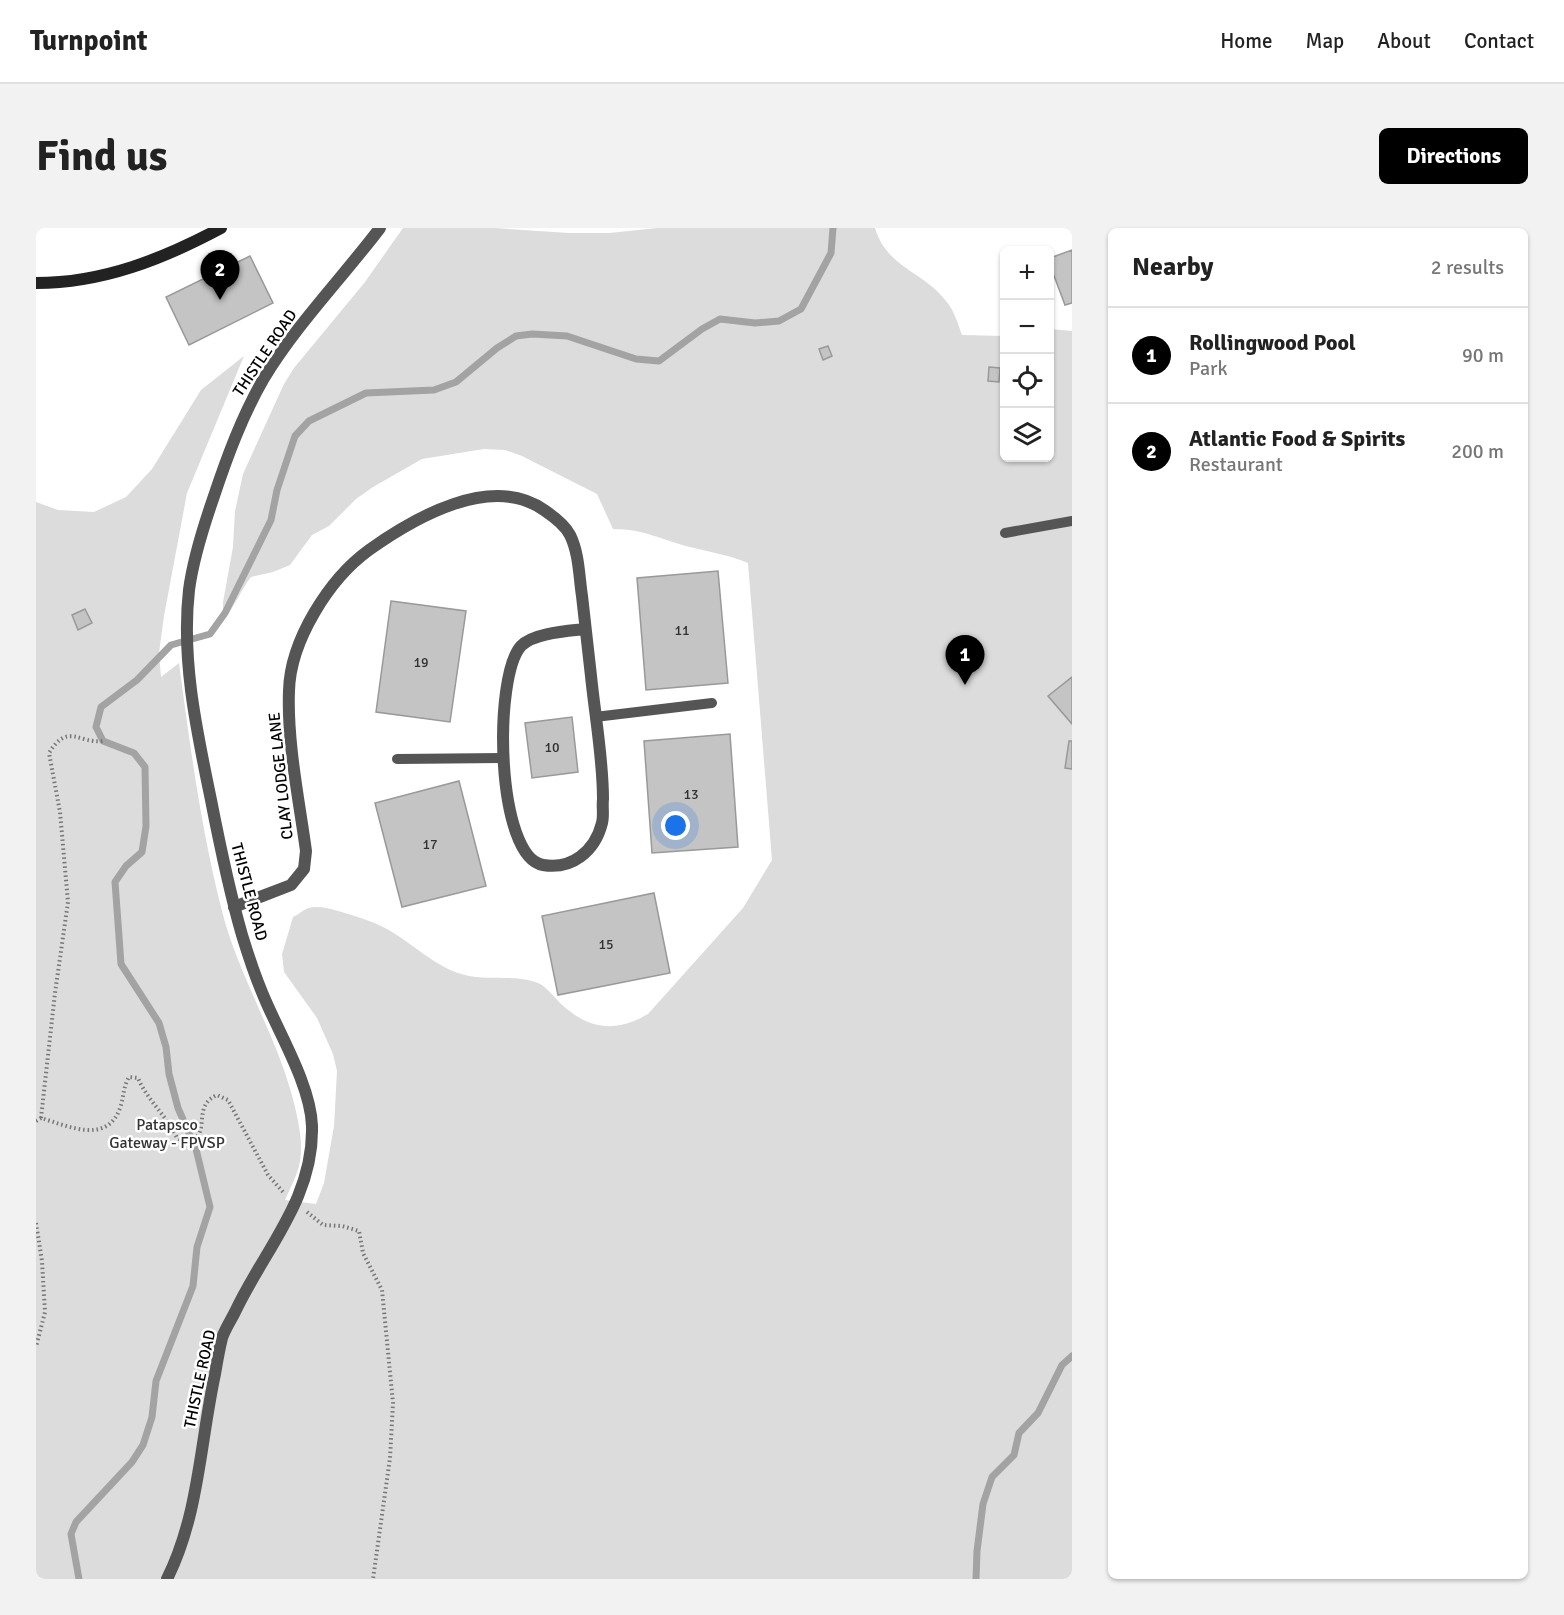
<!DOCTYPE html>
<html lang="en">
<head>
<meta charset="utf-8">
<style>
  :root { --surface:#fff; --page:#f2f2f2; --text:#222; --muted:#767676; --line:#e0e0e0; --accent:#000 }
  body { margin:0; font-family:Signika,sans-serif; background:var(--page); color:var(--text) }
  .controls { position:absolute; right:18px; top:18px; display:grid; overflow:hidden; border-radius:9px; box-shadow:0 2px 4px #0004 }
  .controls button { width:54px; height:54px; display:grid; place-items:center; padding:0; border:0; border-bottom:2px solid var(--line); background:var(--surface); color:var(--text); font:30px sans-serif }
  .you { position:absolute; left:640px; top:598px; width:21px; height:21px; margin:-15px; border:4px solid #fff; border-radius:50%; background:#1a73e8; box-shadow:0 0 0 9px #1a73e833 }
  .badge { display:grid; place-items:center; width:39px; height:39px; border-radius:50%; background:var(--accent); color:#fff; font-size:20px; font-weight:700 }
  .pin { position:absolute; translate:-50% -50px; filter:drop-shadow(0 2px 3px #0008) }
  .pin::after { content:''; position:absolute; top:32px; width:21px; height:18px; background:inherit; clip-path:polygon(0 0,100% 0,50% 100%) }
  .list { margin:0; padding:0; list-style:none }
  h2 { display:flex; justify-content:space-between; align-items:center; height:78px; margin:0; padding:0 24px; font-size:26px }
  h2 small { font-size:20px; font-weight:400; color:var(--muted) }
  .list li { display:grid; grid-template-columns:39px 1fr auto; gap:18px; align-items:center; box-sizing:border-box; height:96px; padding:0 24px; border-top:2px solid var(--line) }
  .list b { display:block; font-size:22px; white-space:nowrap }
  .list p { margin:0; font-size:20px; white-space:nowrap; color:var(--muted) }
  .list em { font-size:20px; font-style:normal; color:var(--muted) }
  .icon { flex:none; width:33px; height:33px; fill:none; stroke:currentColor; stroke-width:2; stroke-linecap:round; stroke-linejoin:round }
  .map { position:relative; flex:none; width:1036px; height:1351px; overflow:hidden; border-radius:9px }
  header { display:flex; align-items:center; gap:36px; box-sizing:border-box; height:84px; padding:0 30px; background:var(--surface); border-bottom:2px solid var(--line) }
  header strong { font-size:28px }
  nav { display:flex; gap:33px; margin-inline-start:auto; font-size:21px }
  .intro { display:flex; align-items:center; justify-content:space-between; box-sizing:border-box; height:144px; padding:0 36px }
  h1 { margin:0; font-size:42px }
  .button { padding:15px 27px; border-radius:9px; background:var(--accent); color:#fff; font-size:21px; font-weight:700 }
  main { display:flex; gap:36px; padding:0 36px }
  aside { flex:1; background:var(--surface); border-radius:9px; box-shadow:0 2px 4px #0004 }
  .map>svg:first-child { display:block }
  .green { fill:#dcdcdc }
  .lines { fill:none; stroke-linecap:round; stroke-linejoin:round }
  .stream { stroke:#a3a3a3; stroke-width:7 }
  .building { fill:#c4c4c4; stroke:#999; stroke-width:1.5 }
  .path { stroke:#777; stroke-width:4; stroke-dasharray:1.5 3; stroke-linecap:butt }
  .service { stroke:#555; stroke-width:10 }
  .minor { stroke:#555; stroke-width:12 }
  .tertiary { stroke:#555; stroke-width:12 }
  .secondary { stroke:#222; stroke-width:12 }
  .labels { text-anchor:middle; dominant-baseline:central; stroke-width:5; stroke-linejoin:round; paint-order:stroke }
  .number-label { font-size:14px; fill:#313131 }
  .street-label { font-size:16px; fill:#000; stroke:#fff }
  .park-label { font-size:16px; fill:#333; stroke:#fff }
</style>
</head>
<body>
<header>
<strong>Turnpoint</strong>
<nav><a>Home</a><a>Map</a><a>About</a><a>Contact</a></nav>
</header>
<div class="intro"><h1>Find us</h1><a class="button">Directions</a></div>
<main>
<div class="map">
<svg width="1036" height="1351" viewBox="0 0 1036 1351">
  <rect width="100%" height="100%" fill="#fff"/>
  <!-- green -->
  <path class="green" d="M367 0H458L533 5H573L621 0H839C851 40 887 43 910 73 918 82 922 96 926 107L968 108 969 230H1014V101L1036 103V1351H0V274L22 282 58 284 90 269 116 241 165 162 208 128 151 265 128 388 123 425 125 449 143 435C154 518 165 601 186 683 203 750 243 811 259 879 263 896 267 916 264 933 262 946 254 960 249 972L280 976 288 955 298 898 301 843 297 826 281 790 248 744 246 726 257 689C262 687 268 681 273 680 284 677 298 682 309 685 322 689 335 693 347 699 375 713 399 740 429 747 453 753 480 746 502 755 510 758 519 770 525 776 554 802 579 805 612 786L707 680 736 632 712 335C693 327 674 324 654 319 626 312 608 301 577 301L561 266 486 228 469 222 448 221 386 231 337 259 320 271 293 298 276 307 254 337 237 344 215 349C204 363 199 379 187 392V374L197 319 199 283 207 246 248 156 258 140 329 54Z"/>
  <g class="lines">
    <!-- stream -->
    <path class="stream" d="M43 1351 35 1306 40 1294 96 1234 107 1217 116 1189 120 1153 157 1058 161 1019 174 979 160 921 142 880 133 846 130 819 123 795 85 736 79 654 90 638 106 624 110 598 109 539 98 525 67 513 60 499 65 479 101 452 135 417 174 406 189 385 235 292 241 262 259 208 273 193 330 165 398 162 420 154 461 120 480 108 496 106 531 108 600 131 623 133 666 101 684 91 719 95 743 93 765 81 795 25 797 0
      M940 1351 941 1323 947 1276 956 1249 978 1227 983 1205 1002 1185 1026 1137 1036 1128"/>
  </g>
  <!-- building -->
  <path class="building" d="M1036 22V75L1029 77 1014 37V30Z
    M214 28 237 75 153 117 130 69Z
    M792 118 796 128 787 132 783 121Z
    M953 139 964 140 963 154 952 153Z
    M682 343 692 455 610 462 601 350Z
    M355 373 430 383 414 494 340 484Z
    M49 381 56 395 42 402 36 387Z
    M1036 449V496L1012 468Z
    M536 489 542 544 496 550 489 495Z
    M694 506 702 619 616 625 608 513Z
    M1033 513H1036V541L1029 540Z
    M423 553 450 658 366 679 339 575Z
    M618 665 634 745 522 767 506 688Z"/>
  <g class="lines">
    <!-- path -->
    <path class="path" d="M5 890 19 765 32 674 24 584 13 525C32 494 43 516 67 513
      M0 893 5 890C32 898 71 917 84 880 88 869 87 859 93 849L102 850C111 872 131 888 141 910L152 915 157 914C159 911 161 909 163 906 169 893 161 876 181 867L192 872 232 947 247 964
      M271 984 287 997 306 998 323 1003 327 1025 346 1062 357 1175 354 1230 337 1351
      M0 995 6 1033 9 1084 0 1119"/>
    <!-- service -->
    <path class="service" d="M969 305 1036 293
      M559 489 676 475
      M361 531 466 530"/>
    <!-- minor -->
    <path class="minor" d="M198 679 255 657 268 641 270 623C263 572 251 514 253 463 254 413 293 351 333 322 378 290 455 245 508 282 517 288 529 297 534 307 543 325 543 348 546 368 549 395 552 421 555 448 559 488 567 530 567 571 566 578 568 588 566 595 559 623 536 642 507 637 460 629 457 449 485 418 497 405 532 403 549 401"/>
    <!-- tertiary -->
    <path class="tertiary" d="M131 1351C163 1287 164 1215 179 1146 181 1134 183 1122 186 1110 189 1101 195 1092 199 1084 228 1022 278 971 276 898 275 860 246 810 231 776 221 754 213 730 206 707 193 662 184 618 175 572 161 504 145 432 153 362 157 331 167 300 177 271 191 229 206 188 228 150 261 96 306 50 344 0"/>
    <!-- secondary -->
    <path class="secondary" d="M0 55C67 55 127 31 185 0"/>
  </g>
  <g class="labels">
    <!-- number labels -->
    <g class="number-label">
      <text x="646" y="402">11</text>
      <text x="385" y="434">19</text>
      <text x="516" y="519">10</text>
      <text x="655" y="566">13</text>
      <text x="394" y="616">17</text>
      <text x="570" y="716">15</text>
    </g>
    <!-- street labels -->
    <g class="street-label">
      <text transform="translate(229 125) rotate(-56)">THISTLE ROAD</text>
      <text transform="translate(245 548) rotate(-96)">CLAY LODGE LANE</text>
      <text transform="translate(213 664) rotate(75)">THISTLE ROAD</text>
      <text transform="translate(164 1151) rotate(-78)">THISTLE ROAD</text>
    </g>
    <!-- park labels -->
    <g class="park-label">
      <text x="131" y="897">Patapsco<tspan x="131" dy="18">Gateway - FPVSP</tspan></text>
    </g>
  </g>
</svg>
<div class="controls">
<button>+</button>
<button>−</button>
<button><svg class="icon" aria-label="locate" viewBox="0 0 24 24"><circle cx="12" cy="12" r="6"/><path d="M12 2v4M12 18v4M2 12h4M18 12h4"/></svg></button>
<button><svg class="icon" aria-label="layers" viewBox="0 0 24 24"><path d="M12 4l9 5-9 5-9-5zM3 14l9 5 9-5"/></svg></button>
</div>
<div class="you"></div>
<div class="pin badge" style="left:929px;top:457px">1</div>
<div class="pin badge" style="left:184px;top:72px">2</div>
</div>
<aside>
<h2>Nearby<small>2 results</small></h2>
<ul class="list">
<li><span class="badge">1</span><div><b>Rollingwood Pool</b><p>Park</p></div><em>90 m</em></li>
<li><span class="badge">2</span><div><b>Atlantic Food &amp; Spirits</b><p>Restaurant</p></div><em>200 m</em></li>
</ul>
</aside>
</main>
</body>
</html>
